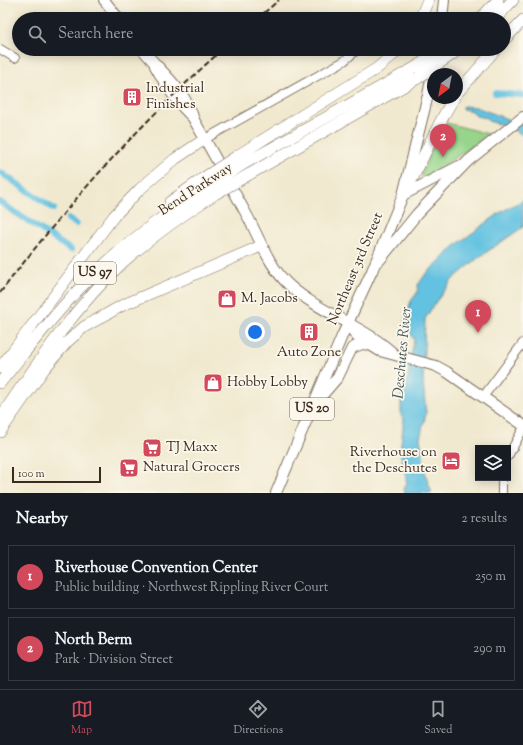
<!DOCTYPE html>
<html lang="en">
<head>
<meta charset="utf-8">
<style>
  :root { --surface:#171b24; --page:#20242c; --text:#f1f3f6; --muted:#9ea1a6; --line:#363941; --accent:#d1495b }
  body { margin:0; font-family:"Sorts Mill Goudy",serif; background:var(--page); color:var(--text) }
  .controls { position:absolute; right:12px; bottom:12px; display:grid; overflow:hidden; border-radius:0px; box-shadow:0 2px 10px #0003 }
  .controls button { width:36px; height:36px; display:grid; place-items:center; padding:0; border:0; border-bottom:1px solid var(--line); background:var(--surface); color:var(--text); font:20px sans-serif }
  .compass { position:absolute; left:427px; top:68px; width:36px; height:36px; border-radius:50%; background:var(--surface); box-shadow:0 2px 10px #0003; rotate:212deg }
  .scale { position:absolute; left:12px; bottom:10px; width:89px; box-sizing:border-box; padding-left:4px; border:2px solid #3b2a1e; border-top:0; font-size:11px; line-height:14px; white-space:nowrap; color:#3b2a1e; -webkit-text-stroke:3px #fbf7ec; paint-order:stroke }
  .you { position:absolute; left:255px; top:332px; width:14px; height:14px; margin:-10px; border:3px solid #fff; border-radius:50%; background:#1a73e8; box-shadow:0 0 0 6px #1a73e833 }
  .badge { display:grid; place-items:center; width:26px; height:26px; border-radius:50%; background:var(--accent); color:#fff; font-size:13px; font-weight:700 }
  .pin { position:absolute; translate:-50% -33px; filter:drop-shadow(0 1px 2px #0008) }
  .pin::after { content:''; position:absolute; top:21px; width:14px; height:12px; background:inherit; clip-path:polygon(0 0,100% 0,50% 100%) }
  .list { margin:0; padding:0; list-style:none }
  h2 { display:flex; justify-content:space-between; align-items:center; height:52px; margin:0; padding:0 16px; font-size:17px }
  h2 small { font-size:13px; font-weight:400; color:var(--muted) }
  .list li { display:grid; grid-template-columns:26px 1fr auto; gap:12px; align-items:center; box-sizing:border-box; height:64px; margin:0 8px 8px; padding:0 8px; border:1px solid var(--line); border-radius:0px }
  .list b { display:block; font-size:15px; white-space:nowrap }
  .list p { margin:0; font-size:13px; white-space:nowrap; color:var(--muted) }
  .list em { font-size:13px; font-style:normal; color:var(--muted) }
  .icon { flex:none; width:22px; height:22px; fill:none; stroke:currentColor; stroke-width:2; stroke-linecap:round; stroke-linejoin:round }
  .map { position:relative; flex:none; width:523px; height:493px; overflow:hidden }
  .search { position:absolute; background:var(--surface); box-shadow:0 2px 10px #0003; left:12px; right:12px; top:12px; height:44px; display:flex; align-items:center; gap:10px; box-sizing:border-box; padding:0 14px; border-radius:22px; color:var(--muted); font-size:15px }
  .sheet { height:196px; background:var(--surface) }
  nav { display:flex; justify-content:space-around; align-items:center; box-sizing:border-box; height:56px; border-top:1px solid var(--line); background:var(--surface); font-size:11px; color:var(--muted) }
  nav a { display:grid; justify-items:center; gap:2px }
  nav .on { color:var(--accent) }
  .map>svg:first-child { display:block }
  .green { fill:#96d58b; stroke:#688054 }
  .water { fill:#63c2e1; stroke:#4f7680 }
  .lines { fill:none; stroke-linecap:round; stroke-linejoin:round }
  .canal { stroke:#63c2e1; stroke-width:6 }
  .minor-casing { stroke:#7b6d5c; stroke-width:10 }
  .major-casing { stroke:#7b6d5c; stroke-width:12 }
  .highway-casing { stroke:#7b6d5c; stroke-width:12 }
  .minor { stroke:#fff; stroke-width:8 }
  .major { stroke:#fff; stroke-width:10 }
  .highway { stroke:#fff; stroke-width:11 }
  .rail { stroke:#3b2a1e; stroke-width:2; stroke-dasharray:6 3; stroke-linecap:butt }
  .highway-bridge-casing { stroke:#7b6d5c; stroke-width:12; stroke-linecap:butt }
  .highway-bridge { stroke:#fff; stroke-width:11 }
  .labels { text-anchor:middle; dominant-baseline:central; stroke-width:3.5; stroke-linejoin:round; paint-order:stroke }
  .shield { fill:#fbf7ec; stroke:#75685c; stroke-width:1 }
  .shield-label { font-size:13px; font-weight:bold; fill:#3b2a1e }
  .poi-label { font-size:14px; fill:#3b2a1e; stroke:#fbf7ec; text-anchor:start }
  .street-label { font-size:14px; fill:#3b2a1e; stroke:#fbf7ec }
  .water-label { font-size:15px; font-style:italic; fill:#475858; stroke:#fbf7ec }
</style>
</head>
<body>
<div class="map">
<svg width="523" height="493" viewBox="0 0 523 493">
  <rect width="100%" height="100%" fill="#fbf7ec"/>
  <filter id="ink" filterUnits="userSpaceOnUse"><feTurbulence type="fractalNoise" baseFrequency=".025" numOctaves="2"/><feDisplacementMap in="SourceGraphic" scale="8" xChannelSelector="R" yChannelSelector="G"/><feConvolveMatrix kernelMatrix="1 2 1 2 8 2 1 2 1" color-interpolation-filters="sRGB"/></filter>
  <filter id="wash" filterUnits="userSpaceOnUse"><feTurbulence type="fractalNoise" baseFrequency=".012" numOctaves="4" result="noise"/><feDisplacementMap in="SourceGraphic" scale="16" xChannelSelector="R" yChannelSelector="G"/><feGaussianBlur stdDeviation="0.9" result="paint"/><feColorMatrix in="noise" values="0 0 0 0 0 0 0 0 0 0 0 0 0 0 0 0 0 1.4 0 .05"/><feComposite in="paint" operator="in"/></filter>
  <g filter="url(#wash)">
    <rect width="100%" height="100%" fill="#f1e9cf"/>
    <!-- green -->
    <path class="green" d="M447 123 488 134 467 150 423 178 421 174 441 128Z"/>
    <!-- water -->
    <path class="water" d="M463 106 476 107 523 125V135L504 125 488 121 487 118 476 116 472 111 463 109Z
      M523 200V227L478 258 453 279 435 303 425 319 423 381 426 414 420 438 426 476 432 493H405L404 489 407 483 400 452 404 419 401 416V396L405 392 414 340 404 321 411 301 417 293 418 285 425 275 456 245 501 212Z"/>
    <g class="lines">
      <!-- canal -->
      <path class="canal" d="M495 93 523 95
        M0 172 54 209
        M0 202 71 250
        M68 219 76 224"/>
    </g>
  </g>
  <g filter="url(#ink)">
    <g class="lines">
      <defs>
        <path id="minor" d="M0 49 15 58
          M205 139 344 61 358 49
          M483 397 523 343
          M508 456 523 429
          M502 478V493"/>
        <path id="major" d="M104 0 119 19
          M442 19 444 0
          M142 49C161 72 186 90 194 120 213 153 231 186 249 219 261 242 270 268 290 286 322 314 364 326 394 354
          M155 66C165 85 178 104 194 119
          M403 195 459 166
          M379 261 417 214 468 161 523 117
          M348 324 357 337 380 351 436 366 447 372 523 425
          M319 399 338 377 352 348 362 344 370 345
          M276 493 342 336 372 271 403 195 428 95 434 63"/>
        <path id="highway" d="M420 19 428 0
          M480 19 498 0
          M495 19 513 0
          M504 40 523 20
          M457 93 496 49
          M237 156 376 69 400 49
          M242 165 416 67
          M248 175 418 78
          M403 195C422 164 434 129 454 98
          M170 202 205 177
          M0 368 114 216 140 189 175 159 205 139
          M0 383C26 351 51 318 79 289 118 249 162 215 210 185
          M0 418C37 364 74 308 122 263 151 237 182 215 215 194
          M0 432 44 369 67 342 84 327 123 305 261 246"/>
      </defs>
      <!-- minor casing -->
      <use href="#minor" class="minor-casing"/>
      <!-- major casing -->
      <use href="#major" class="major-casing"/>
      <!-- highway casing -->
      <use href="#highway" class="highway-casing"/>
      <!-- minor -->
      <use href="#minor" class="minor"/>
      <!-- major -->
      <use href="#major" class="major"/>
      <!-- highway -->
      <use href="#highway" class="highway"/>
      <!-- rail -->
      <path class="rail" d="M257 19 279 0
        M0 293C67 205 140 123 223 49"/>
      <defs>
        <path id="highway-bridge" d="M416 67 442 49
          M418 78 457 51
          M205 177 237 156
          M210 185 242 165
          M215 194 248 175"/>
      </defs>
      <!-- highway-bridge casing -->
      <use href="#highway-bridge" class="highway-bridge-casing"/>
      <!-- highway-bridge -->
      <use href="#highway-bridge" class="highway-bridge"/>
    </g>
  </g>
  <!-- icons -->
  <defs>
    <symbol id="building-square" viewBox="-11 -11 22 22"><rect x="-9" y="-9" width="18" height="18" rx="4" fill="#d1495b" stroke="#fbf7ec"/><path d="M-4-6H4V6H1V3H-1V6H-4ZM-2.5-4.3h1.7v1.8h-1.7ZM.8-4.3h1.7v1.8H.8ZM-2.5-1h1.7V.8h-1.7ZM.8-1h1.7V.8H.8Z" fill="#fff"/></symbol>
    <symbol id="shop-square" viewBox="-11 -11 22 22"><rect x="-9" y="-9" width="18" height="18" rx="4" fill="#d1495b" stroke="#fbf7ec"/><path d="M-5-2.5h2.3a2.7 3.5 0 0 1 5.4 0H5L5.5 6h-11ZM-1.5-2.5h3a1.5 2.3 0 0 0-3 0Z" fill="#fff"/></symbol>
    <symbol id="supermarket-square" viewBox="-11 -11 22 22"><rect x="-9" y="-9" width="18" height="18" rx="4" fill="#d1495b" stroke="#fbf7ec"/><path d="M-6-5.5h2.5l.6 2H6L4.5 2H-2.5L-4.4-4H-6ZM-1.5 3.2a1.3 1.3 0 1 0 .1 0ZM3 3.2a1.3 1.3 0 1 0 .1 0Z" fill="#fff"/></symbol>
    <symbol id="hotel-square" viewBox="-11 -11 22 22"><rect x="-9" y="-9" width="18" height="18" rx="4" fill="#d1495b" stroke="#fbf7ec"/><path d="M-6-4.5h1.5V1H6V5H4.5V3h-9V5H-6ZM-4 0a1.8 1.8 0 1 1 3.6 0ZM.5 0V-2.5h3Q6-2.5 6 0Z" fill="#fff"/></symbol>
  </defs>
  <g fill-rule="evenodd">
    <use href="#building-square" x="121" y="86" width="22" height="22"/>
    <use href="#shop-square" x="216" y="288" width="22" height="22"/>
    <use href="#building-square" x="298" y="321" width="22" height="22"/>
    <use href="#shop-square" x="202" y="372" width="22" height="22"/>
    <use href="#supermarket-square" x="141" y="437" width="22" height="22"/>
    <use href="#hotel-square" x="440" y="450" width="22" height="22"/>
    <use href="#supermarket-square" x="118" y="457" width="22" height="22"/>
  </g>
  <g class="labels">
    <!-- shield labels -->
    <g class="shield">
      <rect x="74" y="262" width="42" height="22" rx="3"/>
      <rect x="290" y="398" width="44" height="22" rx="3"/>
    </g>
    <g class="shield-label">
      <text x="95" y="273">US 97</text>
      <text x="312" y="409">US 20</text>
    </g>
    <!-- poi labels -->
    <g class="poi-label">
      <text x="146" y="89">Industrial<tspan x="146" dy="16">Finishes</tspan></text>
      <text x="241" y="299">M. Jacobs</text>
      <text x="309" y="353" text-anchor="middle">Auto Zone</text>
      <text x="227" y="383">Hobby Lobby</text>
      <text x="166" y="448">TJ Maxx</text>
      <text x="437" y="453" text-anchor="end">Riverhouse on<tspan x="437" dy="16">the Deschutes</tspan></text>
      <text x="143" y="468">Natural Grocers</text>
    </g>
    <!-- street labels -->
    <g class="street-label">
      <text transform="translate(196 190) rotate(-33)">Bend Parkway</text>
      <text transform="translate(356 269) rotate(-67)">Northeast 3rd Street</text>
    </g>
    <!-- water labels -->
    <g class="water-label">
      <text transform="translate(403 353) rotate(-85)">Deschutes River</text>
    </g>
  </g>
</svg>
<div class="controls">
<button><svg class="icon" aria-label="layers" viewBox="0 0 24 24"><path d="M12 4l9 5-9 5-9-5zM3 14l9 5 9-5"/></svg></button>
</div>
<svg class="compass" viewBox="-18 -18 36 36"><path d="M0-13l5 13h-10z" fill="#e53935"/><path d="M0 13l5-13h-10z" fill="#9ea1a6"/></svg>
<div class="scale">100 m</div>
<div class="you"></div>
<div class="pin badge" style="left:478px;top:333px">1</div>
<div class="pin badge" style="left:443px;top:157px">2</div>
<div class="search"><svg class="icon" aria-label="search" viewBox="0 0 24 24"><circle cx="10" cy="10" r="6"/><path d="M15 15l6 6"/></svg>Search here</div>
</div>
<section class="sheet">
<h2>Nearby<small>2 results</small></h2>
<ul class="list">
<li><span class="badge">1</span><div><b>Riverhouse Convention Center</b><p>Public building · Northwest Rippling River Court</p></div><em>250 m</em></li>
<li><span class="badge">2</span><div><b>North Berm</b><p>Park · Division Street</p></div><em>290 m</em></li>
</ul>
</section>
<nav>
<a class="on"><svg class="icon" aria-label="map" viewBox="0 0 24 24"><path d="M3 6l6-2 6 2 6-2v14l-6 2-6-2-6 2zM9 4v14M15 6v14"/></svg>Map</a>
<a><svg class="icon" aria-label="directions" viewBox="0 0 24 24"><path d="M12 3l9 9-9 9-9-9zM9 14v-3h6M13 9l2 2-2 2"/></svg>Directions</a>
<a><svg class="icon" aria-label="saved" viewBox="0 0 24 24"><path d="M7 4h10v16l-5-4-5 4z"/></svg>Saved</a>
</nav>
</body>
</html>
